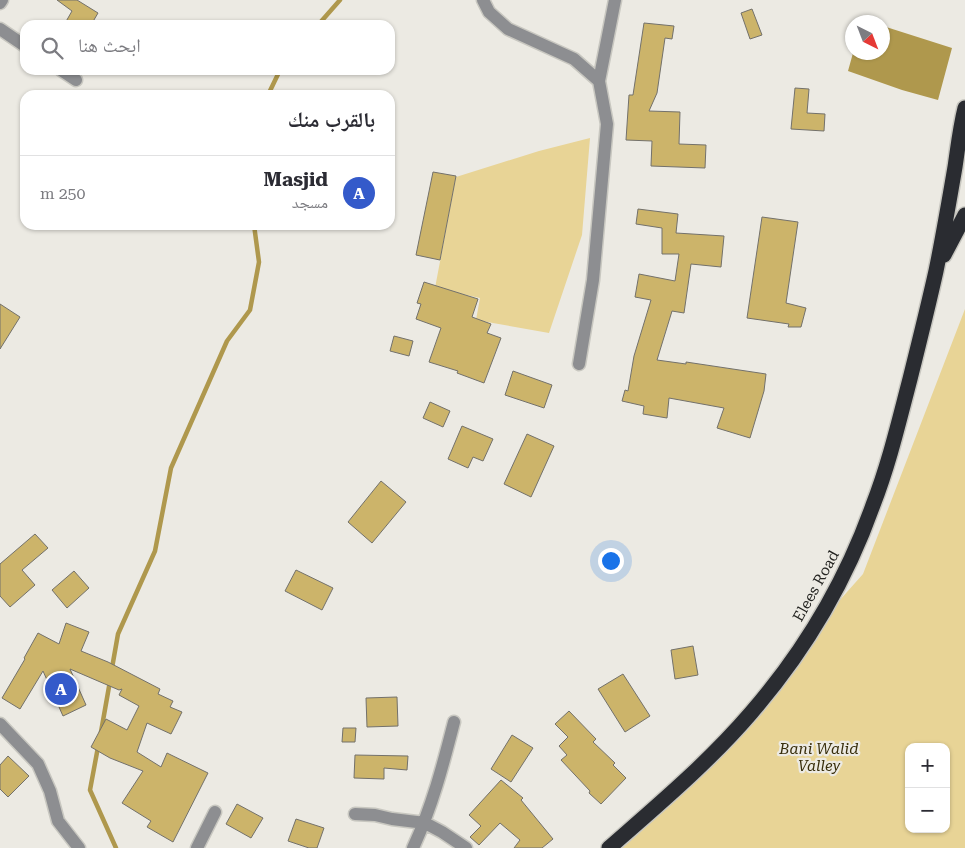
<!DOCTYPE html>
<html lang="ar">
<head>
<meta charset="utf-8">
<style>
  :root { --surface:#fff; --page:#f7f7f7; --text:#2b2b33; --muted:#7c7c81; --line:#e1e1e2; --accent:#345aca }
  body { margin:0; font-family:"Roboto Serif","Noto Naskh Arabic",serif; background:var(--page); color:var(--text); direction:rtl }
  .controls { position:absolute; right:15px; bottom:15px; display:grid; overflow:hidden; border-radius:10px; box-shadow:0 1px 4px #0004 }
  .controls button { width:45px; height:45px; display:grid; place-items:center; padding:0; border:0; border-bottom:1px solid var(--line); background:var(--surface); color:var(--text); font:25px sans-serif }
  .compass { position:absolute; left:845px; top:15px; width:45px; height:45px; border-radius:50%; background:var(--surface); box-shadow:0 1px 4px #0004; rotate:138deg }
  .you { position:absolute; left:610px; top:560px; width:18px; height:18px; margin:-12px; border:4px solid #fff; border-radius:50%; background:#1a73e8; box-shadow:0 0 0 8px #1a73e833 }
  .badge { display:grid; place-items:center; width:32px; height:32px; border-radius:50%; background:var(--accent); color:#fff; font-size:16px; font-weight:700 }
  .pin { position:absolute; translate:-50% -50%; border:2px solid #fff; box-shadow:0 1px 5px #0006 }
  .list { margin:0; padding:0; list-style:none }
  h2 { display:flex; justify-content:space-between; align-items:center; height:65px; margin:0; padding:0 20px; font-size:21px }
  h2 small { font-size:16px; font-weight:400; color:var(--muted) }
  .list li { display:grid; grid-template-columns:32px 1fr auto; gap:15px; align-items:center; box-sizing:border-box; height:75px; padding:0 20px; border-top:1px solid var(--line) }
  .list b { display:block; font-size:19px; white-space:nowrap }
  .list p { margin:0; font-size:16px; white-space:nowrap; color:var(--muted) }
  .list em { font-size:16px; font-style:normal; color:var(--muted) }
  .icon { flex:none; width:28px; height:28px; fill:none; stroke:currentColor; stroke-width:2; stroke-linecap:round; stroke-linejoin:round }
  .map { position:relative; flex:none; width:965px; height:848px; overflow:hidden; direction:ltr }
  .search { position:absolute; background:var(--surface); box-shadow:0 1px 4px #0004; left:20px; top:20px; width:375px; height:55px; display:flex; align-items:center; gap:12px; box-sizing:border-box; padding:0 18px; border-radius:15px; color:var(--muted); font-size:19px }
  .panel { position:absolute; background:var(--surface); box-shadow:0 1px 4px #0004; left:20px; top:90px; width:375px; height:140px; border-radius:15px; direction:rtl }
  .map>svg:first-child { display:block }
  .green { fill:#e8d496; fill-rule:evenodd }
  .water { fill:#af984d }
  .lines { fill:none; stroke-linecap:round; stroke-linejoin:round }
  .stream { stroke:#af984d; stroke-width:4.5 }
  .building { fill:#ccb46a; stroke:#73716b }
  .street-casing { stroke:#c8c7c0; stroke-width:15 }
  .highway-casing { stroke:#c8c7c0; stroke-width:18 }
  .street { stroke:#8d8e91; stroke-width:12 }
  .highway { stroke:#2a2c31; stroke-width:15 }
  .labels { text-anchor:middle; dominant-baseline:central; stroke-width:4.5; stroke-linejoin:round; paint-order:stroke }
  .street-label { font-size:15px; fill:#252522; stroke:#eceae3 }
  .park-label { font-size:15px; font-style:italic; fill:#382e0c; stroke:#eceae3 }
</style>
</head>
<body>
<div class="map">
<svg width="965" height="848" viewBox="0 0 965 848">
  <rect width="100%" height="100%" fill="#eceae3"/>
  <!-- green -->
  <path class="green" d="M590 138 582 235 549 333 476 320 480 298 435 288 456 177 539 151Z
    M965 309V848H619L863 574ZM909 747H946V829H909Z"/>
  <!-- water -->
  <path class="water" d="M883 26 952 48 938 100 902 90 848 71 853 53 882 52Z"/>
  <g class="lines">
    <!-- stream -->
    <path class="stream" d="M318 25 340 0
      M268 95 280 70
      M112 668 118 634 155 551 171 468 227 341 250 310 259 262 254 225
      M101 732 110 681
      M98 747 90 790 116 848"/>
  </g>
  <!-- building -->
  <path class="building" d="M57 0H77L98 13 91 25H64L72 11Z
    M752 9 762 35 750 39 741 13Z
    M644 23 674 26 672 39 665 38 657 93 649 111 680 112 679 144 706 145 705 168 651 166 652 141 626 140 629 95H633Z
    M795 88 809 89 807 113 825 114 824 131 791 129Z
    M433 172 456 176 440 260 416 255Z
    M638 209 678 214 676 233 724 236 721 267 691 264 684 313 672 311 657 360 686 364V362L766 374 764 391 750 438 717 428 724 408 669 398 667 418 643 414 644 406 622 401 625 390 628 391 634 356 651 300 635 297 639 274 675 281 679 254H662V228L636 224Z
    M762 217 798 222 786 303 806 308 801 327H788L789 324 747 318Z
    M424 282 478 299 472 317 491 324 487 333 501 338 484 383 457 373 458 371 429 362 441 328 416 319 421 304 417 303Z
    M0 304 20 317 0 349Z
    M394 336 413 341 409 356 390 351Z
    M513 371 552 385 544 408 505 395Z
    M430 402 450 411 443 427 423 418Z
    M462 426 493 439 483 461 473 457 468 468 448 459Z
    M527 434 554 446 531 497 504 484Z
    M381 481 406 502 372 543 348 522Z
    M35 534 48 548 22 570 35 585 10 607 0 596V564Z
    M296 570 333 588 322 610 285 591Z
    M74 571 89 588 67 608 52 590Z
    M66 623 89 632 81 651 108 662 160 689 158 694 173 701 170 707 182 712 171 734 147 723 137 752 161 767 167 753 208 773 173 842 147 827 151 821 122 803 143 771 110 758 91 747 106 719 127 730 139 706 119 695 122 689 119 690 70 669 86 705 63 716 43 671 20 709 2 698 25 659 24 658 38 633 59 644Z
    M693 646 698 675 675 679 671 650Z
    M623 674 650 716 625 732 598 689Z
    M397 697 398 726 367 727 366 698Z
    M569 711 596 739 593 742 615 763 613 765 626 778 601 804 589 793 590 791 561 760 567 755 559 746 568 737 555 724Z
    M343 728H356L355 742H342Z
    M512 735 533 748 511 782 491 769Z
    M355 755 408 756 407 770 384 768V779L354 778Z
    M8 756 29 776 8 797 0 789V765Z
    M501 780 523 798 521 800 553 839 542 848H514L520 840 500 823 479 845 470 837 481 826 469 815Z
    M237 804 263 818 251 838 226 824Z
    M296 819 324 828 317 848H309L288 841Z"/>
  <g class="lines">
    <defs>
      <path id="street" d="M483 0 489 12 508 29 574 59 599 81 607 124 593 280 579 364
        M0 3 2 0
        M0 29 25 46
        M61 70 76 80
        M599 81 615 0
        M0 724 38 764 50 791 58 821 79 848
        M355 814 375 815 392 819 425 823 442 832 466 848
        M197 848 215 812
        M413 848C432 807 443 765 454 722"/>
      <path id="highway" d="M944 255 965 215
        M609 848C658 805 708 763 751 713 803 653 846 581 873 505 889 464 899 421 910 379 919 343 928 307 936 271 943 237 949 202 955 167 958 147 960 128 965 108"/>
    </defs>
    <!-- street casing -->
    <use href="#street" class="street-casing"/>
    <!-- highway casing -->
    <use href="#highway" class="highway-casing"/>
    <!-- street -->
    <use href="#street" class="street"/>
    <!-- highway -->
    <use href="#highway" class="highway"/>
  </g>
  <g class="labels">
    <!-- street labels -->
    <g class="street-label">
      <text transform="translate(816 586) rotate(-61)">Elees Road</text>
    </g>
    <!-- park labels -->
    <g class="park-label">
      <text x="819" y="749">Bani Walid<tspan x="819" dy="17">Valley</tspan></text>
    </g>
  </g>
</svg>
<div class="controls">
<button>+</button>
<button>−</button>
</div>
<svg class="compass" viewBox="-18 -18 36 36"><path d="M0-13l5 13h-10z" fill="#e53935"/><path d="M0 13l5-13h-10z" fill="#7c7c81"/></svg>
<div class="you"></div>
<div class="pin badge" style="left:61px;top:689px">A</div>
<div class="search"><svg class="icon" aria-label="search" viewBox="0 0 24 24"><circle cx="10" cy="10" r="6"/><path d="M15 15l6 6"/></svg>ابحث هنا</div>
<section class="panel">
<h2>بالقرب منك<small></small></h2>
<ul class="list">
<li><span class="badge">A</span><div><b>Masjid</b><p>مسجد</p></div><em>250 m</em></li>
</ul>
</section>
</div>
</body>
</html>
